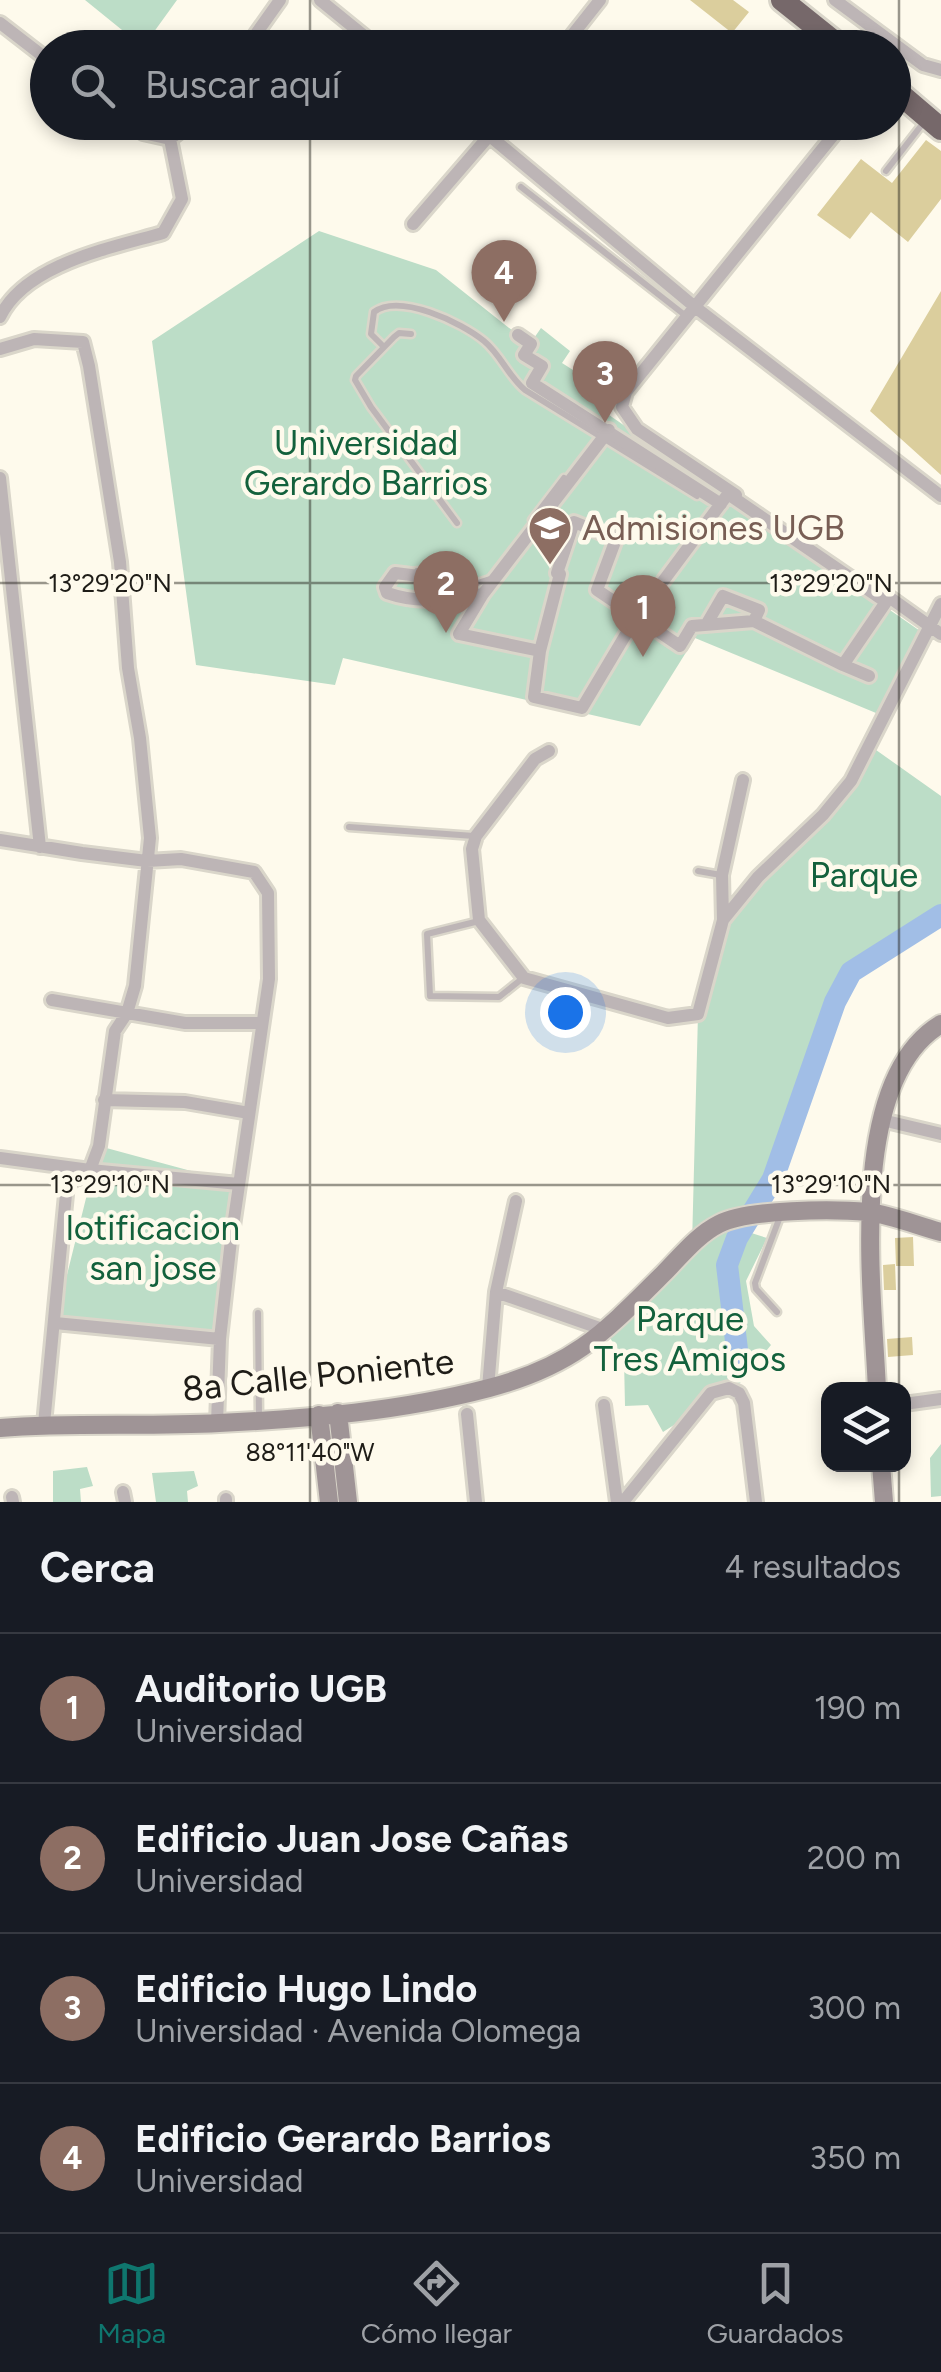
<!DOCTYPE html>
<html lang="es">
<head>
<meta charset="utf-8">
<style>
  :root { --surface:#171b24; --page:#242831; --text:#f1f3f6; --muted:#9ea1a6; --line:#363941; --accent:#0f766e }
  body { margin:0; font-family:Figtree,sans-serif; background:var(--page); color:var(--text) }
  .controls { position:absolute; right:30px; bottom:30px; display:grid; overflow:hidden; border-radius:20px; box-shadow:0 5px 15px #0003 }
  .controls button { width:90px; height:90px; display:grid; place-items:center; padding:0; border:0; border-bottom:2px solid var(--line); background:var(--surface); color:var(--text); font:50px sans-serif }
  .you { position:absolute; left:565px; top:1012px; width:35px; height:35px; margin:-25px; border:8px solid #fff; border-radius:50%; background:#1a73e8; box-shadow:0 0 0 15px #1a73e833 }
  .badge { display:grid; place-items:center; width:65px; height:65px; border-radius:50%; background:var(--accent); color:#fff; font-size:32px; font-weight:700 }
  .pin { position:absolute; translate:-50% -82px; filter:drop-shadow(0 2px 5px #0008) }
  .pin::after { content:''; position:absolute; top:52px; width:35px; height:30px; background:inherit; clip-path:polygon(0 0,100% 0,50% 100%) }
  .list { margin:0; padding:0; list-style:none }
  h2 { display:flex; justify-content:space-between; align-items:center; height:130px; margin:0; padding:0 40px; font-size:42px }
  h2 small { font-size:32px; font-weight:400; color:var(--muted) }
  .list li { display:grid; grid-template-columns:65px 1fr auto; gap:30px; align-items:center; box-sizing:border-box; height:150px; padding:0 40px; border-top:2px solid var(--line) }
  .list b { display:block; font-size:38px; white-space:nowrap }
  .list p { margin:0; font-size:32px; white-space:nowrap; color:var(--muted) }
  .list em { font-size:32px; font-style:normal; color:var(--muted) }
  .icon { flex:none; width:55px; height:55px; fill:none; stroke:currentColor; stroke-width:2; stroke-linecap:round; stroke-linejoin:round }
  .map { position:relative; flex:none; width:941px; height:1502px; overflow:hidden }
  .search { position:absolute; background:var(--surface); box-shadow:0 5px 15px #0003; left:30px; right:30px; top:30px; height:110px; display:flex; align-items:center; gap:25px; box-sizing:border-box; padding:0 35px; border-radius:55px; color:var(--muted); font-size:38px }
  .sheet { height:730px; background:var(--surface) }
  nav { display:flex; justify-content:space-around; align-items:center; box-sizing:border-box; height:140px; border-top:2px solid var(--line); background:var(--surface); font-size:28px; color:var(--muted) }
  nav a { display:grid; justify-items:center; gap:5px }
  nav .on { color:var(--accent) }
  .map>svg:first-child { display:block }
  .green { fill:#bcddc7 }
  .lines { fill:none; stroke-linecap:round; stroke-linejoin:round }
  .river { stroke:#a1bee6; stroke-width:22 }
  .building { fill:#dbce9d }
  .lane-casing { stroke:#dad6ca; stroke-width:11 }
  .street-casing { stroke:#dad6ca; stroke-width:18 }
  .secondary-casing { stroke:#dad6ca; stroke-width:22 }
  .highway-casing { stroke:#dad6ca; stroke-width:28 }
  .lane { stroke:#bdb5b6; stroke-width:6 }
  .street { stroke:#bdb5b6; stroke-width:12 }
  .secondary { stroke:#9f9496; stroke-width:18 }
  .highway { stroke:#76686a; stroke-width:22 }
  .ticks { fill:none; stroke:#1e1c17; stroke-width:2.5; stroke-opacity:0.45 }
  .labels { text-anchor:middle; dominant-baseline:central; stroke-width:9; stroke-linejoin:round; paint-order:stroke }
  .park-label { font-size:35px; fill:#13613c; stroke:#fefaec }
  .education-label { font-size:35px; fill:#785e54; stroke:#fefaec; text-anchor:start }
  .street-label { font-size:35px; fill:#1e1c17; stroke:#fefaec }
  .ticks-label { font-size:25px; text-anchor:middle; fill:#1e1c17; stroke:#fefaec; stroke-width:9; stroke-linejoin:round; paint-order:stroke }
</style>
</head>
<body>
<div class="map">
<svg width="941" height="1502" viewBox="0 0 941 1502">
  <rect width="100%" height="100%" fill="#fefaec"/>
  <!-- green -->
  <path class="green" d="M85 0H177L143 47Z
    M319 231 436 270 518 335 532 341 541 328 570 351 562 363 609 393 599 408 923 633 876 713 695 638 640 726 343 658 335 685 196 665 152 341Z
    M869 745 941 796V916L851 972 773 1179 726 1225 767 1238 746 1281 754 1326 771 1345 740 1383 663 1432 648 1405 625 1406 624 1360 605 1330 692 1245 698 1014 733 907 792 847Z
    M99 1146 239 1184 220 1339 55 1323Z
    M941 1444V1496L931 1497 930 1458Z
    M87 1467 93 1486 80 1489 81 1502H53V1471Z
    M194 1471 198 1486 187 1491 188 1502H156L152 1473Z"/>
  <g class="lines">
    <!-- river -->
    <path class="river" d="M738 1358 727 1265 737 1238 773 1179 835 1002 851 972 941 915"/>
  </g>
  <!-- building -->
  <path class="building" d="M690 0H733L749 12 732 33Z
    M926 140 941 151V199L908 242 871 212 850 239 817 215 861 159 892 183Z
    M941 291V475L870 411Z
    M913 1237 914 1266H896L895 1238Z
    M895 1264 896 1290H884L883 1265Z
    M912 1337 913 1355 888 1357 887 1339Z"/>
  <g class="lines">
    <defs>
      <path id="lane" d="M886 171 924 122
        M521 187 686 316
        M411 334 399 333 394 337 356 376 355 380 371 407 457 523
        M384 347 371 334 374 312C399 293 461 322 484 341 501 355 508 376 525 390L697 496
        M532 520 564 478
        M417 571 437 578 443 588
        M450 592 490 579
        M349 827 474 836
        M698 871 721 875
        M479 921 427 934 430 996 499 997 523 978
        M777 1312 756 1289 755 1283 781 1214
        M258 1313 259 1418"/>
      <path id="street" d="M320 0 379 48
        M835 0 923 65 941 70
        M0 23 48 60
        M246 48 280 0
        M562 48 600 0
        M473 122 695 307 941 496
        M170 139 193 122
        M413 224 501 122
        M0 317C25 264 111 248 163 233L182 199 170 139 143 133 129 122
        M518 335 531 344 524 355 542 366 532 383 721 504
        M0 349 34 339 83 342 89 366 120 562 128 668 140 738 150 838 135 986 127 1013 115 1031 99 1146 90 1170 67 1184 44 1424
        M0 478 40 847
        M736 495 637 429 622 407 626 392 844 122
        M882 592 941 634
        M483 594 609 430
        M450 598 419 576 395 573 385 587 387 593C422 605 446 598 483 594L459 634 540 651 534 697 582 708 635 619 728 494 886 602 843 665 754 621 692 626 680 646 597 590 616 539 574 522 557 573 560 574 540 651
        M706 625 723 596 759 610 754 621
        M843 665 869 676
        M549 751 535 759 476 836 472 849 479 920 524 978 668 1018 698 1014 723 920 758 877 823 815 851 781 941 604
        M0 840 82 853 147 861 181 859 254 872 268 893 269 979 231 1240 220 1339 217 1423
        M723 920 722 875 743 780
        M52 1000 185 1023H262
        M104 1100 185 1102 249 1113
        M882 1120 941 1134
        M0 1158 90 1170 239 1184
        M496 1292 605 1330
        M55 1323 220 1339
        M488 1388 496 1292 516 1201
        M904 1404 941 1399
        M604 1405 617 1502
        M467 1414 476 1502
        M123 1492 125 1502
        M12 1497 13 1502
        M226 1499V1502
        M623 1502 711 1393 729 1388 739 1393 744 1403 756 1502"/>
      <path id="secondary" d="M877 1390C873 1293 845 1081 941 1024
        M338 1413 348 1502
        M319 1415 329 1502
        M0 1428C73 1422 146 1427 219 1423 308 1419 402 1411 489 1388 573 1366 603 1334 663 1274 680 1257 697 1235 719 1224 748 1209 834 1209 868 1212 892 1215 918 1226 941 1232
        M881 1464 884 1502"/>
      <path id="highway" d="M782 0 842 48
        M894 89 941 129"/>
    </defs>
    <!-- lane casing -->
    <use href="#lane" class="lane-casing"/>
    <!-- street casing -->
    <use href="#street" class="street-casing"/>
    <!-- secondary casing -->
    <use href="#secondary" class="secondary-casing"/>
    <!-- highway casing -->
    <use href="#highway" class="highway-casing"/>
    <!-- lane -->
    <use href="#lane" class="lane"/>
    <!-- street -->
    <use href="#street" class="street"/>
    <!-- secondary -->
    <use href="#secondary" class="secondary"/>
    <!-- highway -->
    <use href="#highway" class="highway"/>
  </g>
  <!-- ticks -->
  <path class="ticks" d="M310 0V48M899 0V1390M310 122V1502M0 583H941M0 1185H941M899 1464V1502"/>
  <!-- icons -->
  <defs>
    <symbol id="university-pin" viewBox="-11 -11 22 30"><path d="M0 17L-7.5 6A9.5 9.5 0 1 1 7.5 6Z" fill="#8d6e63" stroke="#fefaec"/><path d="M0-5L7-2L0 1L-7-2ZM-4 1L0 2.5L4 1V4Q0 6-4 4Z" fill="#fff"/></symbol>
  </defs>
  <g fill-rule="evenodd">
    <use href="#university-pin" x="525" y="503" width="50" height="68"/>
  </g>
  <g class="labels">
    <!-- park labels -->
    <g class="park-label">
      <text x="366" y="443">Universidad<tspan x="366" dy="40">Gerardo Barrios</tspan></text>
      <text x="864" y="875">Parque</text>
      <text x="153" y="1228">lotificacion<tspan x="153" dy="40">san jose</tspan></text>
      <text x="690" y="1319">Parque<tspan x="690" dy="40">Tres Amigos</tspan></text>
    </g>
    <!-- education labels -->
    <g class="education-label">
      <text x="582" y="528">Admisiones UGB</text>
    </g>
    <!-- street labels -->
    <g class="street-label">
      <text transform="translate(318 1375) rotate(-6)">8a Calle Poniente</text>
    </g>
  </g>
  <g class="ticks-label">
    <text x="110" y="592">13°29'20"N</text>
    <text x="831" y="592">13°29'20"N</text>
    <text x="110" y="1193">13°29'10"N</text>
    <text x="831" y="1193">13°29'10"N</text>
    <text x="310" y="1461">88°11'40"W</text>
  </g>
</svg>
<div class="controls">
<button><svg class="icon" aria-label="layers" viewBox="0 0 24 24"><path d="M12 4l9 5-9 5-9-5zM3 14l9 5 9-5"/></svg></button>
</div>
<div class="you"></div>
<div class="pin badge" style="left:643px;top:657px;background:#8d6e63">1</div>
<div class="pin badge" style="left:446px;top:633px;background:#8d6e63">2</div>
<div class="pin badge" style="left:605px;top:423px;background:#8d6e63">3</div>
<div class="pin badge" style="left:504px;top:322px;background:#8d6e63">4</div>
<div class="search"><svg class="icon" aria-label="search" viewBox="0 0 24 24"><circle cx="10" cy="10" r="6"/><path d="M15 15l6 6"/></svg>Buscar aquí</div>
</div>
<section class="sheet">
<h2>Cerca<small>4 resultados</small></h2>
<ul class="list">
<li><span class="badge" style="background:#8d6e63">1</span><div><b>Auditorio UGB</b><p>Universidad</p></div><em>190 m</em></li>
<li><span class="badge" style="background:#8d6e63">2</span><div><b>Edificio Juan Jose Cañas</b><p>Universidad</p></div><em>200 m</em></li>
<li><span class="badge" style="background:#8d6e63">3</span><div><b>Edificio Hugo Lindo</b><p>Universidad · Avenida Olomega</p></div><em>300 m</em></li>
<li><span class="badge" style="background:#8d6e63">4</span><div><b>Edificio Gerardo Barrios</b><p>Universidad</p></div><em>350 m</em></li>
</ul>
</section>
<nav>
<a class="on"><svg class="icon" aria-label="map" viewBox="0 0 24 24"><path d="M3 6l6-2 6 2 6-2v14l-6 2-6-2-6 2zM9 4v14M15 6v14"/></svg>Mapa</a>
<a><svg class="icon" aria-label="directions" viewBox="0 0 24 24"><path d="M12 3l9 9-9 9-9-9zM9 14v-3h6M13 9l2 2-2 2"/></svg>Cómo llegar</a>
<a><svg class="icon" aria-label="saved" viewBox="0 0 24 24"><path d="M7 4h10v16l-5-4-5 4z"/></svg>Guardados</a>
</nav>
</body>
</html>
